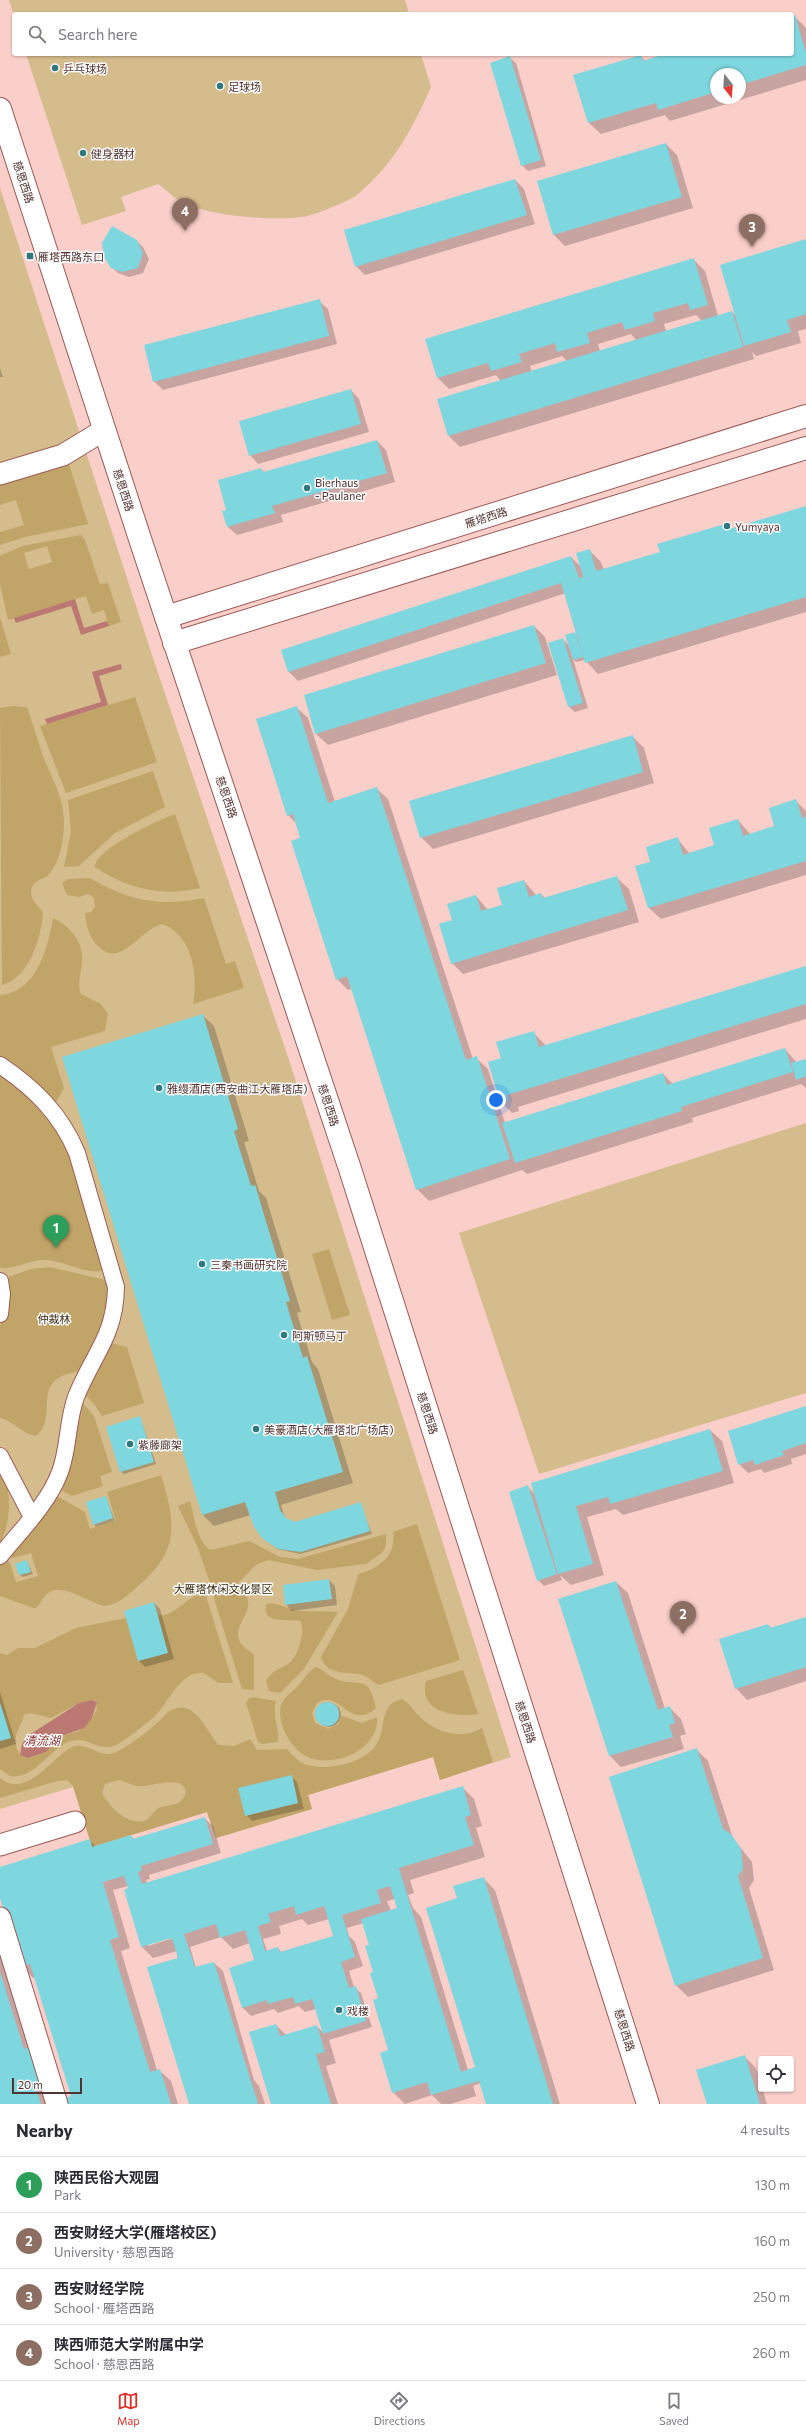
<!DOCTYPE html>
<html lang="en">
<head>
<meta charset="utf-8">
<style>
  :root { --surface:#fff; --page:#f2f2f3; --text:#2b2b33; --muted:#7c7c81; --line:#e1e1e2; --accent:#d93025 }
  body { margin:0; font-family:Commissioner,"Noto Sans SC",sans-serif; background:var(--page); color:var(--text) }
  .controls { position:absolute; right:12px; bottom:12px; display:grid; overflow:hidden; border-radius:4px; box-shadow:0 1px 3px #0004 }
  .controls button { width:36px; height:36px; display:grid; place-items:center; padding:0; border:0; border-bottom:1px solid var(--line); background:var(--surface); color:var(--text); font:20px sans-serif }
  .compass { position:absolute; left:710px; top:68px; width:36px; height:36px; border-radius:50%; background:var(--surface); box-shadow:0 1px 3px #0004; rotate:163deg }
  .scale { position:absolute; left:12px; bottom:10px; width:70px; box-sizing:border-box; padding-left:4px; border:2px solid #513432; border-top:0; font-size:11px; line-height:14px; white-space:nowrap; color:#513432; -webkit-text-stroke:3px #fbfbfb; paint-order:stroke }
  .you { position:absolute; left:496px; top:1100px; width:14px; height:14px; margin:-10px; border:3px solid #fff; border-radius:50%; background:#1a73e8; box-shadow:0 0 0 6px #1a73e833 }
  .badge { display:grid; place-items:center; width:26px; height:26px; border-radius:50%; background:var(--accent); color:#fff; font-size:13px; font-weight:700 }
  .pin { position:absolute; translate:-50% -33px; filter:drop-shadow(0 1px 2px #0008) }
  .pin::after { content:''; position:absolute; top:21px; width:14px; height:12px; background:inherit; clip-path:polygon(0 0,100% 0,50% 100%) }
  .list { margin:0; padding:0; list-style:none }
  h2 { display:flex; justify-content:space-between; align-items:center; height:52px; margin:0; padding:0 16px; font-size:17px }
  h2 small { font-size:13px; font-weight:400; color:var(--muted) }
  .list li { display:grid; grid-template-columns:26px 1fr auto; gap:12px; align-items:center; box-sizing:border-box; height:56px; padding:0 16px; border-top:1px solid var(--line) }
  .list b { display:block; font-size:15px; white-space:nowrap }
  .list p { margin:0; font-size:13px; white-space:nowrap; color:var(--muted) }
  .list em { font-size:13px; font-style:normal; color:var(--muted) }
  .icon { flex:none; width:22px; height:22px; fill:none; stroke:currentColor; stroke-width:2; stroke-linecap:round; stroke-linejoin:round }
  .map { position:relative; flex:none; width:806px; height:2104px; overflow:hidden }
  .search { position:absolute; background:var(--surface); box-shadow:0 1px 3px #0004; left:12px; right:12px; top:12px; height:44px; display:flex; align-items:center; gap:10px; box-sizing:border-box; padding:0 14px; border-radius:4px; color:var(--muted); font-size:15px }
  .sheet { height:276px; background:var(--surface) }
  nav { display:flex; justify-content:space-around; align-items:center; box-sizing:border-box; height:56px; border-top:1px solid var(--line); background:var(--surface); font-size:11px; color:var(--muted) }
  nav a { display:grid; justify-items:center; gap:2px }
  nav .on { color:var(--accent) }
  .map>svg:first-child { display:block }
  .green { fill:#d4bc8c }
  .forest { fill:#c1a468; fill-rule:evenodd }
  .water { fill:#bc7973 }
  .shadow { fill:#0003; fill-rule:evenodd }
  .building { fill:#7ed6df; fill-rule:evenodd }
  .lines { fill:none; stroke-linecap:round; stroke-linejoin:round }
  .pedestrian-casing { stroke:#9b5b57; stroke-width:18 }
  .minor-casing { stroke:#9b5b57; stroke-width:23 }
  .tertiary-casing { stroke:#9b5b57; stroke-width:24 }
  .secondary-casing { stroke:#9b5b57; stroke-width:24 }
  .pedestrian { stroke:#fff; stroke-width:16 }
  .minor { stroke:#fff; stroke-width:21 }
  .tertiary { stroke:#fff; stroke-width:22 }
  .secondary { stroke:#fff; stroke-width:22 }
  .poi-dot { fill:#2f787f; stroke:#fbfbfb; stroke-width:1.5 }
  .labels { text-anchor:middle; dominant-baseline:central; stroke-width:3; stroke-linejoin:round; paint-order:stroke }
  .poi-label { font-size:11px; fill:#513432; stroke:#fbfbfb; text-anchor:start }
  .street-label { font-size:11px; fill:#513432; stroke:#fbfbfb }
  .park-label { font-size:11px; fill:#382b0f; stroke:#fbfbfb }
  .water-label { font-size:12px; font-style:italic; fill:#883432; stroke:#fbfbfb }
</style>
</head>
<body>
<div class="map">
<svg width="806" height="2104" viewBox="0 0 806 2104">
  <rect width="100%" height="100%" fill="#facec9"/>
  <!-- green -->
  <path class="green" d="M9 0H405L409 14 14 15Z
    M26 54H421L431 87C412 129 394 164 358 194 350 201 312 216 302 217 272 221 205 216 180 201 172 196 165 189 158 184L121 197 126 211 82 225Z
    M0 188 153 658 291 1066 511 1757 440 1780 433 1757 308 1795 312 1809 216 1838 207 1812 92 1847 73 1787 0 1809Z
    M806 1123V1393L539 1474 459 1233Z"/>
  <!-- forest -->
  <path class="forest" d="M69 464 88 524 25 537 0 545V532L24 525 16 500 0 505V485Z
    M81 535 85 540 100 584 108 583 121 622 109 626 104 610 92 614 86 596 8 620 0 584V556L22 546ZM47 546 52 562 29 569 24 553Z
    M0 617 11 654 0 657Z
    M135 697 157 762 66 793 40 726Z
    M12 706 27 707C33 724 38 742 44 759 53 780 64 799 64 822 64 839 60 862 49 874 43 881 32 879 31 892 31 903 40 905 43 913 41 939 29 978 2 985L0 708Z
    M153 771 165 807 115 833 79 866 64 867 71 832 68 800Z
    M175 814 200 888C162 897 127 889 95 867 95 849 159 820 175 814Z
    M90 878C129 901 159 907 204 898L226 964 235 961 244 988 193 1004C198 976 193 935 162 924 142 928 120 969 99 947 89 938 86 926 85 913L91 912 95 907 94 898 88 894 79 897 67 895 62 883 68 879Z
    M53 918C68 925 82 939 82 957 83 970 76 981 81 994L101 1004 108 1014 105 1031 51 1047 64 1088 55 1104 0 1057V995C36 993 48 948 53 918Z
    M0 1072 26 1091 65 1139 103 1269 101 1271C84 1274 61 1259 42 1260 32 1260 6 1272 0 1267Z
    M329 1249 350 1315 332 1320 312 1254Z
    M49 1267 106 1280C122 1301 91 1351 81 1371 26 1378 61 1416 36 1436 22 1434 14 1421 0 1418V1326L4 1313 6 1278 31 1269Z
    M111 1343 127 1347 144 1403 102 1416 94 1404 84 1394Z
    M81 1401 94 1416 112 1472 100 1476 103 1486 72 1496 59 1489Z
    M0 1463C11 1491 13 1516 0 1544Z
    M161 1475C176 1523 180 1551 138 1586 128 1595 118 1605 104 1606 90 1603 61 1582 48 1593 43 1597 41 1604 36 1608H33L0 1596V1565L5 1559 10 1563 16 1582 38 1576 31 1553 13 1558 8 1555 55 1495 85 1512 90 1529 116 1521 107 1492Z
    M190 1501C194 1515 197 1543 211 1550L249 1541 280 1557 298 1559 386 1534V1545L383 1552 366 1564 317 1570 268 1560 256 1565 236 1585 212 1589 198 1548 178 1506Z
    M417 1524 460 1660 379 1685C373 1683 369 1677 363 1675 348 1671 327 1677 321 1657L348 1609 358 1575C361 1572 366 1572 370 1570 386 1562 396 1551 393 1532Z
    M241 1590C262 1609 230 1623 240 1642 243 1648 250 1650 254 1655V1690L242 1689 213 1595 227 1594Z
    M195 1596H206L233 1683H218L204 1673C179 1670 168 1706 152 1719 143 1725 119 1747 109 1747 94 1748 84 1735 68 1742 48 1751 35 1779 10 1776L0 1769V1741L11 1738 0 1702V1653L7 1655 18 1648H35L76 1628 126 1618 138 1661 168 1653 158 1615C172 1617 183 1602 195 1596ZM95 1700 97 1709 92 1718 79 1731 62 1736 46 1752 28 1758 20 1755 16 1747V1735L25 1714 31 1713 51 1718 79 1703Z
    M266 1604C274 1601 283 1607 291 1609 305 1613 322 1610 338 1612L304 1669 280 1693 269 1691 266 1681C276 1662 294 1674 301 1639 303 1633 303 1626 300 1621 289 1619 261 1625 266 1604Z
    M316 1667C323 1669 328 1676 336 1679 361 1688 368 1672 376 1708 348 1732 341 1688 317 1703L312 1713 315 1723 328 1729 338 1725 342 1716 362 1723 377 1717C379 1749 338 1767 310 1758 292 1752 276 1723 281 1705 284 1698 290 1693 295 1689 302 1683 308 1671 316 1667Z
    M463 1670 478 1714C455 1718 418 1712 426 1681Z
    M253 1697 276 1701C271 1713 282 1736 277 1742L263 1744 258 1742 246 1703 249 1698Z
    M402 1699C409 1702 412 1709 417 1714 433 1732 461 1741 482 1728L493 1762 440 1780 433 1757 308 1795 312 1809 216 1838 207 1812 92 1847 73 1786 67 1780 57 1781 0 1798V1778C26 1800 52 1757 72 1747 83 1742 96 1753 107 1754 120 1756 160 1722 168 1712 195 1695 205 1731 219 1745L234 1746 250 1739 257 1750 287 1749C291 1753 295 1758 300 1762 320 1773 359 1765 374 1748 388 1732 377 1704 402 1699ZM292 1776 298 1803 245 1816ZM119 1780C127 1782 135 1787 143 1786 153 1786 180 1776 185 1789 187 1794 183 1799 179 1803L158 1808 147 1820C129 1827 110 1808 102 1793L105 1784Z"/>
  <!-- water -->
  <path class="water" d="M75 599 84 628 107 621 109 626 81 635 71 606 16 623 14 618Z
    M121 664 122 669 99 676 108 705 47 724 45 719 101 702 92 672Z
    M92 1700 97 1702 92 1718 84 1728 62 1736 46 1752 28 1758 20 1755 22 1744 29 1735 79 1703Z"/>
  <!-- shadow -->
  <path class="shadow" d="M794 16 806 28V80L670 121 665 115 601 134 589 123 575 76 641 56 645 61 668 54H792V17ZM716 74H740V98H716Z
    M510 58 516 63 546 166 528 171 522 165Z
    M666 144 677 155 693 208 565 246 554 235 538 182Z
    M515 180 524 189 535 224 365 275 356 266Z
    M137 241 143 247 149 259 143 273 129 277 118 273 112 267Z
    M806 241V329L798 331 801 343 756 356 752 352 754 359 460 447 448 435 501 381 496 375 449 389 438 378 694 260 705 271 718 316 732 312 736 316ZM696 315 702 321 666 331 664 324ZM631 334 636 340 600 351 598 344ZM562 356 567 361 532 372 530 366Z
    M319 301 328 309 337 344 163 390 154 381Z
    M0 368 3 377H0Z
    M351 390 359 399 369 432 258 464 250 455Z
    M377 441 386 450 395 482 281 515 283 522 237 535 228 527 227 511 261 469 265 473Z
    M806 507V612L598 674 585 660 576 662 573 659 588 708 575 712 569 707 562 639 570 646 575 633 578 637 566 593 298 681 289 672 282 651 571 557 581 567 590 551 601 562 604 570 661 553 725 525 730 530Z
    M534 626 545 637 557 675 328 745 316 734Z
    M296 707 308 718 335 802 376 788 388 799 473 1059 476 1058 488 1069 505 1123 663 1074 673 1084 785 1049 797 1063 806 1060V1088L801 1084 692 1118 693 1122 527 1174 522 1170 429 1201 417 1189 352 989 348 990 337 979 302 839 297 824 288 815Z
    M632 736 644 748 654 783 433 849 421 837Z
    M796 801 806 811V875L661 919 649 908 637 867 652 862 677 838 690 854 715 846 738 820 750 834 776 827Z
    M617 878 629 889 639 922 463 974 452 963 453 921 476 896 488 910 503 906 524 881 536 895 541 894 546 899Z
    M806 967V1019L518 1107 519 1111 512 1113 501 1102 502 1059 533 1032 546 1046Z
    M202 1015 214 1026 249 1141 244 1142 259 1191 266 1198 301 1312 297 1313 312 1362 318 1369 353 1483 281 1505 285 1518 295 1523 360 1504 372 1534 300 1554 277 1549 263 1537 251 1515 214 1526 202 1514Z
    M806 1407V1454L791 1459 792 1464 764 1473 761 1469 748 1473 739 1464Z
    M140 1417 156 1464 124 1474 121 1472Z
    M710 1430 722 1441 734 1483 623 1515 616 1509 587 1517 604 1575 571 1585 560 1575 562 1580 544 1586 538 1580 528 1487 535 1494Z
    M106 1497 115 1521 96 1527 94 1524Z
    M27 1561 33 1574 23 1577 20 1575Z
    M329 1580 335 1586 337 1605 292 1611 286 1605Z
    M616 1582 628 1593 665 1709 670 1708 681 1719 686 1734 680 1736 684 1749 621 1767 609 1755Z
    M154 1603 160 1609 174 1659 145 1667 139 1661 125 1611Z
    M806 1618V1681L747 1700 736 1688 768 1625 772 1629Z
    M0 1692 16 1744 0 1749Z
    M317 1715a12 12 0 1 1 24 0a12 12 0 1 1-24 0Z
    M697 1750 708 1761 733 1838 752 1862 754 1880 749 1888 774 1970 688 1997 676 1985Z
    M291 1776 297 1782 304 1809 252 1821 246 1815Z
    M462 1787 474 1799 482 1826 476 1828 485 1857 410 1880 414 1893 408 1895 413 1908 421 1917 468 2070 477 2071 458 1899 483 1878 495 1890 560 2104H487L481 2083 473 2086 476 2096 451 2104H441L432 2095 405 2104 393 2092 389 2051 370 1946 364 1923 347 1928 349 1936 355 1942 363 1966 349 1971 354 1987 361 1993 372 2027 329 2040 336 2063 326 2066 338 2104H272L276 2025 286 2035 316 2026 324 2033 316 2009 305 2012 299 2006 278 2013 274 2009 251 2016 242 2007 256 1961 250 1943 233 1949 221 1937 190 1947 196 1968 214 1963 223 1971 254 2080 259 2086 265 2104H190L177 1951 153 1958 142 1947 125 1890 129 1889 128 1886 113 1890 130 1948 121 1951 157 2070H159L171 2081 178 2104H64L72 2097 35 1977 33 1978 22 1966 0 1895V1868L89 1840 96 1847 131 1836 134 1839 204 1818 213 1826 221 1853 149 1875 150 1879 146 1880 147 1884ZM395 1899 398 1909 391 1911 387 1901ZM302 1919 308 1925 329 1919 334 1937 282 1953 278 1948 267 1951 263 1939 281 1934 279 1926ZM177 1935V1937L148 1946V1944Z
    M0 1953 46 2104H0Z
    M744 2056 756 2068 767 2104H708Z"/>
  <!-- building -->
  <path class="building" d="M795 15 806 53V65L740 85V74H716V92L658 110 656 103 588 123 573 75 641 55 643 61 664 54H792V16Z
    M510 56 541 160 521 166 490 63Z
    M666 143 682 197 553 235 537 181Z
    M515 179 527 215 355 267 344 230Z
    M112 226 137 240 143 253 138 268 122 272 111 268 104 257 102 243Z
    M806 239V314L787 320 791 332 744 346 720 265Z
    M694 258 708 305 690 310 688 303 653 313 655 321 625 330 622 322 587 333 590 343 557 352 555 343 519 354 522 362 491 371 488 363 437 378 425 339Z
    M320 299 329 336 153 382 144 345Z
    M732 311 743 347 448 436 437 399Z
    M351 389 361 424 249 456 239 421Z
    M377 440 387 473 272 506 275 513 227 527 222 511 226 510 218 480 261 468 263 472Z
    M806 506V597L585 663 561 583 288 672 281 650 571 556 579 578 566 582 583 577 576 553 590 549 596 571 660 552 657 544 725 524 726 530Z
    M534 625 546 663 315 734 304 695Z
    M575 632 583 657 573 660 565 635Z
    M563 638 583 703 568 707 548 643Z
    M297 706 328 803 377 787 466 1060 477 1056 510 1159 416 1190 347 976 336 980 291 841 300 838 293 814 287 816 256 719Z
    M633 735 643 772 420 838 409 801Z
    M796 799 802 818 806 817V861L648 908 635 866 650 862 646 847 678 837 683 855 714 845 709 828 738 819 743 836 774 826 769 808Z
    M617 876 628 910 451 964 439 924 452 920 447 904 476 895 481 911 502 905 497 888 524 880 529 897 541 893 543 898Z
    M806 966V1004L507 1095 508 1100 500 1102 488 1062 501 1058 496 1042 534 1031 539 1047Z
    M203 1014 238 1129 234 1131 251 1186 255 1185 290 1301 286 1302 303 1358 307 1356 343 1472 275 1492 280 1510 286 1518 295 1522 361 1502 370 1531 301 1552 278 1549 263 1539 254 1527 245 1502 202 1515 62 1057Z
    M785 1048 793 1072 681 1107 682 1111 515 1163 502 1123 663 1073 667 1085Z
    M806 1059V1076L796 1080 791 1063Z
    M806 1406V1443L782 1451 784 1455 755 1465 753 1460 738 1465 728 1431Z
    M140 1416 154 1462 120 1472 106 1427Z
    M710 1429 723 1471 610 1504 608 1497 576 1506 593 1564 558 1574 531 1483Z
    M528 1485 557 1574 537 1581 509 1492Z
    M106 1496 113 1518 93 1525 86 1502Z
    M27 1560 31 1572 19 1575 15 1564Z
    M329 1579 332 1599 285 1605 283 1585Z
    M616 1581 658 1710 670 1706 675 1723 669 1725 673 1737 609 1756 558 1599Z
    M154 1602 168 1653 138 1661 124 1611Z
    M806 1617V1667L735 1689 719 1639 768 1624 770 1628Z
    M315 1714a12 12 0 1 1 24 0a12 12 0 1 1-24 0Z
    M0 1703 11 1738 0 1741Z
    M697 1748 723 1829 731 1834 741 1849 743 1869 738 1876 763 1958 675 1986 609 1777Z
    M292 1775 298 1803 245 1816 238 1788Z
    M463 1786 471 1815 465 1817 474 1845 399 1868 461 2072 475 2067 426 1908 457 1898 453 1886 484 1877 553 2104H486L479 2081 431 2095 427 2082 392 2093 380 2053 388 2050 373 2000 378 1998 370 1973 373 1972 365 1946 369 1945 361 1919 397 1908 390 1886 377 1890 381 1903 342 1915 355 1957 341 1962 349 1988 356 1986 366 2021 323 2034 312 1999 295 2004 293 1997 268 2004 267 2000 242 2008 229 1968 254 1960 245 1930 220 1938 216 1924 184 1934 195 1967 214 1962 258 2104H189L147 1967 178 1958 172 1938 141 1947 124 1890 128 1888 124 1876 103 1882 119 1937 110 1940 150 2072 160 2069 171 2104H63L61 2099 71 2096 30 1964 21 1967 0 1898V1867L90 1839 92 1847 131 1835 133 1839 205 1817 213 1844 141 1866 142 1870 138 1872 142 1884ZM294 1906 296 1915 324 1906 333 1936 280 1952 278 1947 265 1951 258 1926 271 1922 268 1914Z
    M0 1972 24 2049 32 2046 43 2084 35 2086 41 2104H0Z
    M276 2024 280 2036 317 2025 325 2052 316 2054 331 2104H271L249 2032Z
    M745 2055 760 2104H707L696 2070Z"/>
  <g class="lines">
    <defs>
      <path id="pedestrian" d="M0 1065C34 1088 61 1114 77 1153L116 1287C115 1337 93 1354 76 1397 67 1421 69 1448 60 1472 48 1504 21 1530 0 1556
        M0 1281 2 1294 0 1314
        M0 1456 32 1517"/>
      <path id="minor" d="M0 474 63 455 104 430
        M0 1845 75 1822
        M0 1918 57 2104"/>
      <path id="tertiary" d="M166 617 806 416
        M174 643 806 448"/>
      <path id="secondary" d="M0 109 141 542 350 1169 648 2104"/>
    </defs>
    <!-- pedestrian casing -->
    <use href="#pedestrian" class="pedestrian-casing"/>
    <!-- minor casing -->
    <use href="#minor" class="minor-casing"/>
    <!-- tertiary casing -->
    <use href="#tertiary" class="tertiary-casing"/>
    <!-- secondary casing -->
    <use href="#secondary" class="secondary-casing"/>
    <!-- pedestrian -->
    <use href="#pedestrian" class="pedestrian"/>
    <!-- minor -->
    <use href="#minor" class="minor"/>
    <!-- tertiary -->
    <use href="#tertiary" class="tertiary"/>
    <!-- secondary -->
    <use href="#secondary" class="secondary"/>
  </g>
  <!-- markers -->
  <g class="poi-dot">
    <circle cx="55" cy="68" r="4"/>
    <circle cx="220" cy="86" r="4"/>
    <circle cx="83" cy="153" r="4"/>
    <rect x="26" y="252" width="8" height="8" rx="2"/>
    <circle cx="307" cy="488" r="4"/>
    <circle cx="727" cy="526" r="4"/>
    <circle cx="159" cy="1088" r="4"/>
    <circle cx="202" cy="1264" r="4"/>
    <circle cx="284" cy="1335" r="4"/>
    <circle cx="256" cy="1429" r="4"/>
    <circle cx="130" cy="1444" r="4"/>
    <circle cx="339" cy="2010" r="4"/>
  </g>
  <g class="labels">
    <!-- poi labels -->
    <g class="poi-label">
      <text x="63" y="68">乒乓球场</text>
      <text x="228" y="86">足球场</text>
      <text x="91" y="153">健身器材</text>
      <text x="38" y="256">雁塔西路东口</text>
      <text x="315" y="482">Bierhaus<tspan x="315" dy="13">- Paulaner</tspan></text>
      <text x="735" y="526">Yumyaya</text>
      <text x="167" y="1088">雅缦酒店(西安曲江大雁塔店)</text>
      <text x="210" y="1264">三秦书画研究院</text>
      <text x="292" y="1335">阿斯顿马丁</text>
      <text x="264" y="1429">美豪酒店(大雁塔北广场店)</text>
      <text x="138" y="1444">紫藤廊架</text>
      <text x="347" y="2010">戏楼</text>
    </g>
    <!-- street labels -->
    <g class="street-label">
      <text transform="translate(24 182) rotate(72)">慈恩西路</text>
      <text transform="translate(124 490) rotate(72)">慈恩西路</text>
      <text transform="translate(486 517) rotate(-18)">雁塔西路</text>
      <text transform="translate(227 797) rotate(71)">慈恩西路</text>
      <text transform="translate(329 1105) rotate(72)">慈恩西路</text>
      <text transform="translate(428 1413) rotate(72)">慈恩西路</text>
      <text transform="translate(526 1722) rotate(72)">慈恩西路</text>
      <text transform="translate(625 2030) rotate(73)">慈恩西路</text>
    </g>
    <!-- park labels -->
    <g class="park-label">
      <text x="54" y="1318">仲裁林</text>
      <text x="223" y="1588">大雁塔休闲文化景区</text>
    </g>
    <!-- water labels -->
    <g class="water-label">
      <text x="42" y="1740">清流湖</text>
    </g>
  </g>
</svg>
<div class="controls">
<button><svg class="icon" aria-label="locate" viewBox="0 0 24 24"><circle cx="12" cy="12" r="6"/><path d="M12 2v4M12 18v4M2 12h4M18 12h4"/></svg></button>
</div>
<svg class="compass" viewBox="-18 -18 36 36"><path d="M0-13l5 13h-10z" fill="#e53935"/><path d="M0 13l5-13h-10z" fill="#7c7c81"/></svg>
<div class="scale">20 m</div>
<div class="you"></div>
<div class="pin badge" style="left:56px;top:1248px;background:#2e9e5b">1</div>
<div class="pin badge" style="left:683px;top:1634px;background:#8d6e63">2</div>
<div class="pin badge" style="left:752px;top:247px;background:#8d6e63">3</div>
<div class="pin badge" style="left:185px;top:231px;background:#8d6e63">4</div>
<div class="search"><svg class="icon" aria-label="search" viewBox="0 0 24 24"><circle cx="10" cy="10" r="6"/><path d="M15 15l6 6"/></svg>Search here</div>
</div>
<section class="sheet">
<h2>Nearby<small>4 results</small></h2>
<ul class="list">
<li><span class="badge" style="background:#2e9e5b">1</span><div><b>陕西民俗大观园</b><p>Park</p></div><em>130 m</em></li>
<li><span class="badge" style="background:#8d6e63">2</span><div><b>西安财经大学(雁塔校区)</b><p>University · 慈恩西路</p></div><em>160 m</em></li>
<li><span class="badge" style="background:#8d6e63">3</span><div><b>西安财经学院</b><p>School · 雁塔西路</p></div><em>250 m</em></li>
<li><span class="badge" style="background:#8d6e63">4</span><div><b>陕西师范大学附属中学</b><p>School · 慈恩西路</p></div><em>260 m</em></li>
</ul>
</section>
<nav>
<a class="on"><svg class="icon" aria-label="map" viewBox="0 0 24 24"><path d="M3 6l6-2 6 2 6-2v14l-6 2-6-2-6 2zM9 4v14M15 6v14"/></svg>Map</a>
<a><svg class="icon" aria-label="directions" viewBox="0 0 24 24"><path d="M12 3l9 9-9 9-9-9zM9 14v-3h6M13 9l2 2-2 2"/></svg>Directions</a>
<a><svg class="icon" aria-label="saved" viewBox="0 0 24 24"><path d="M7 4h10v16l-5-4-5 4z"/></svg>Saved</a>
</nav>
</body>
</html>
